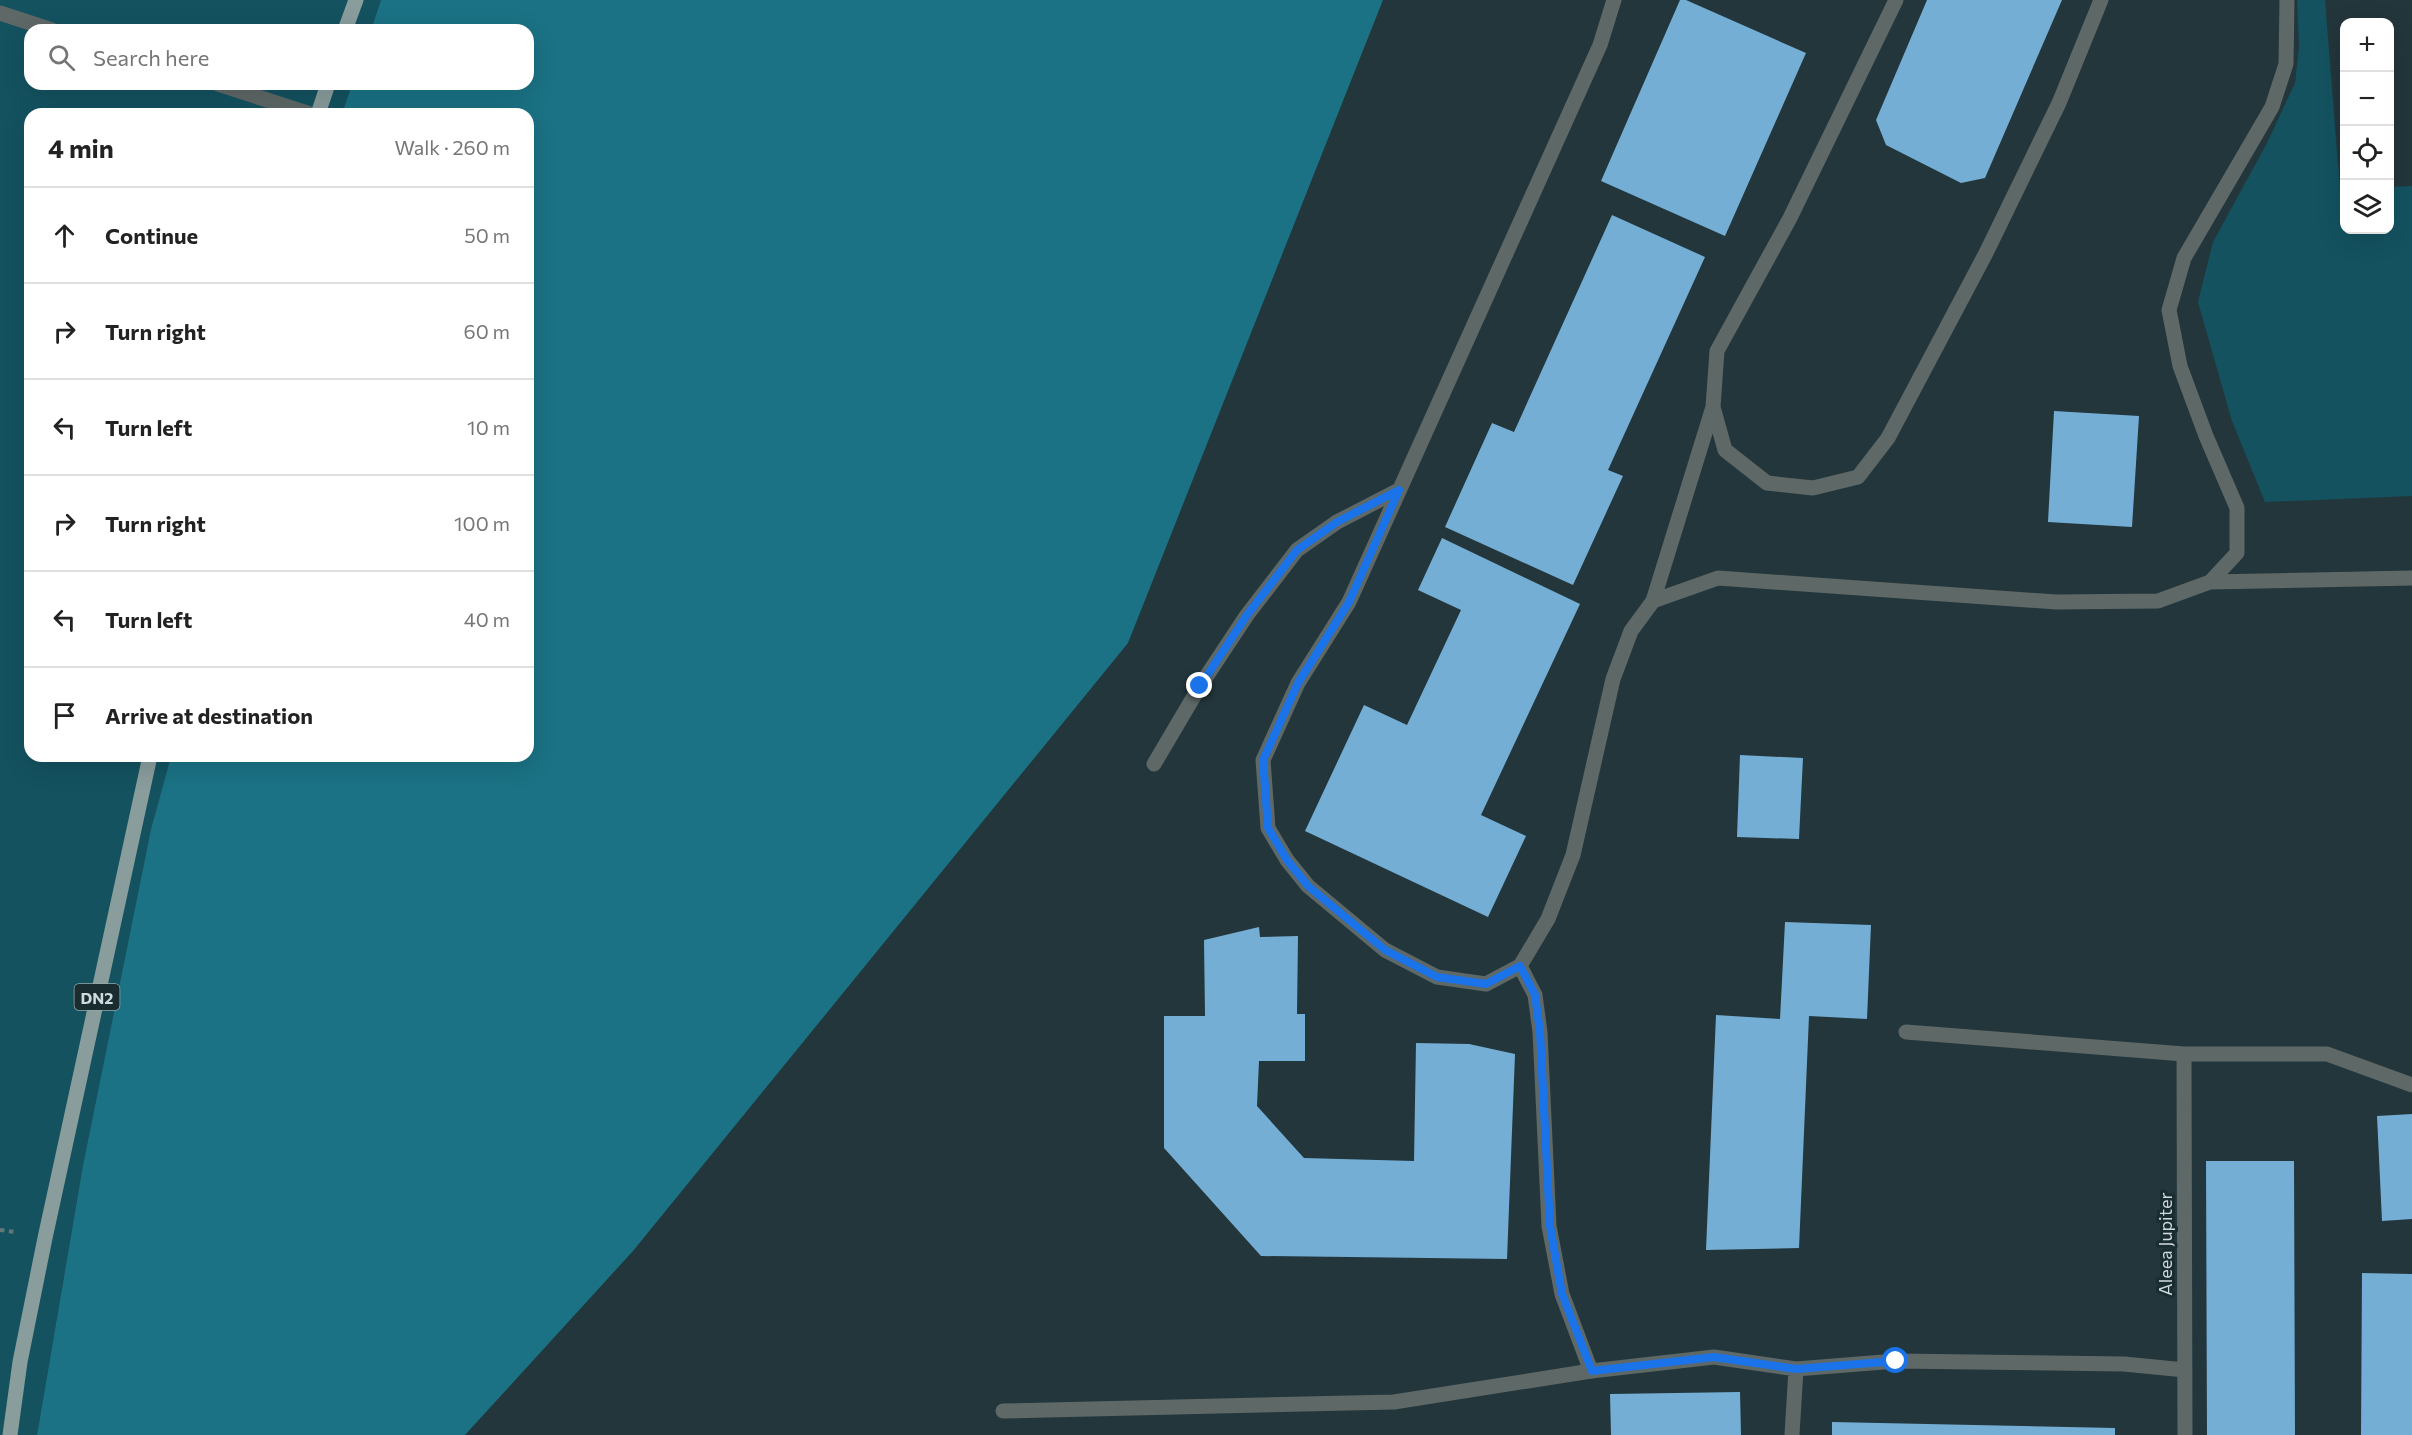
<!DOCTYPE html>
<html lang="en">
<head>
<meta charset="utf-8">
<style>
  :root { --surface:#fff; --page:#f2f2f2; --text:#222; --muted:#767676; --line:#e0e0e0 }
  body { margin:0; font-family:Commissioner,sans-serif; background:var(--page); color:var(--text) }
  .controls { position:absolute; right:18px; top:18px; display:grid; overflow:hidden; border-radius:12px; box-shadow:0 6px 24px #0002 }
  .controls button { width:54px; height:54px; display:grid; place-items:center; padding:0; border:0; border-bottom:2px solid var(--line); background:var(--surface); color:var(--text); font:30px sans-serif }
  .stop { position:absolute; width:18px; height:18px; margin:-14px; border:4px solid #1a73e8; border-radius:50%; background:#fff }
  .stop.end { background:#1a73e8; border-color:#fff; box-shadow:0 2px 6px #0008 }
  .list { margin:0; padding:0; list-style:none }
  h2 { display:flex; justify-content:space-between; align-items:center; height:78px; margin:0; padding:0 24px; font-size:26px }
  h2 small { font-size:20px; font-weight:400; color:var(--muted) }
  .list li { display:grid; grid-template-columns:39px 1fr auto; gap:18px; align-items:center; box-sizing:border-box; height:96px; padding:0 24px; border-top:2px solid var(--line) }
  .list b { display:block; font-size:22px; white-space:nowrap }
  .list em { font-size:20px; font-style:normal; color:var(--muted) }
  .icon { flex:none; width:33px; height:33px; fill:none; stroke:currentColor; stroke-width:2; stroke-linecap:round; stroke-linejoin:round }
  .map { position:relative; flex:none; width:2412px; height:1435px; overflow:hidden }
  .search { position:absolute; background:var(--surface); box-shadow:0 6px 24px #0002; left:24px; top:24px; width:510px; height:66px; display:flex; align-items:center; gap:15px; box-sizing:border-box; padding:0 21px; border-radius:18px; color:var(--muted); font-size:22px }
  .panel { position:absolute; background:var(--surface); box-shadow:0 6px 24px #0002; left:24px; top:108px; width:510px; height:654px; border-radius:18px }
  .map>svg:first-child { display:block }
  .green { fill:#145260 }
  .forest { fill:#1a7284 }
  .building { fill:#74aed5 }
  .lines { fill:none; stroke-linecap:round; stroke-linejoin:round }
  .path { stroke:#66767a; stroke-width:4; stroke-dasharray:4.5 4.5; stroke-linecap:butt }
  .service { stroke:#5e6867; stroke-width:15 }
  .minor { stroke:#5e6867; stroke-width:15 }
  .primary { stroke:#899d9c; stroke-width:15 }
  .route { stroke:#1a73e8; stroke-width:8 }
  .labels { text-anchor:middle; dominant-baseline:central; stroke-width:6; stroke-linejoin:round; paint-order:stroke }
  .shield { fill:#192c30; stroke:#98a6a9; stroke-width:1.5 }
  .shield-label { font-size:16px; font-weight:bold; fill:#cfdadd }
  .street-label { font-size:18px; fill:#cfdadd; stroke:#192c30 }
</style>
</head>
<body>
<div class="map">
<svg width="2412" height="1435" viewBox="0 0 2412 1435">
  <rect width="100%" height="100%" fill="#23363b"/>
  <!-- green -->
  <path class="green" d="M0 0H381L371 30H30V84H352L342 114H30V756H171L151 829 83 1165 37 1435H0Z
    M2297 0H2325L2340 189H2344V230H2390V187L2412 186V496L2265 502 2232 421 2198 302 2213 242 2267 143 2295 83 2299 47Z"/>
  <!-- forest -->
  <path class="forest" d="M381 0H1383L1128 643 633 1251 465 1435H37L83 1165 151 829 171 756H528V114H342L352 84H528V30H371Z"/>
  <!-- building -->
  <path class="building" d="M1680 0H1686L1806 53 1725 236 1601 181Z
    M1927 0H2062L1985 178 1961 183 1886 145 1876 120Z
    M1612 215 1705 257 1608 470 1623 476 1573 585 1445 527 1492 423 1514 432Z
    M2054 411 2139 416 2132 527 2048 522Z
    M1442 538 1580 604 1481 815 1526 836 1488 917 1305 831 1364 705 1407 725 1461 610 1418 590Z
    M1740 755 1803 758 1799 839 1737 837Z
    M1785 922 1871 925 1867 1019 1809 1016 1799 1248 1706 1250 1716 1015 1780 1019Z
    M1259 927 1260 937 1298 936 1297 1014H1305V1061H1259L1257 1106 1304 1158 1414 1161 1416 1043 1469 1044 1515 1054 1507 1259 1261 1256 1164 1148V1016H1205L1204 940Z
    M2412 1114V1219L2382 1221 2377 1116Z
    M2206 1161H2294L2295 1435H2207Z
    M2362 1273 2412 1274V1435H2361Z
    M1740 1392 1741 1435H1611L1610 1394Z
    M1832 1422 2115 1428V1435H1832Z"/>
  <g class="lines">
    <!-- path -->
    <path class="path" d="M0 1230 15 1232"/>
    <!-- service -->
    <path class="service" d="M1003 1411 1394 1402 1591 1371"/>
    <!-- minor -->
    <path class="minor" d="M1614 0 1600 45 1349 602 1298 683 1263 760 1268 828 1287 860 1308 886 1385 950 1437 977 1486 984 1520 966 1548 919 1573 855 1613 679 1631 631 1653 601 1718 578 2056 602 2158 601 2210 582 2237 553V508L2206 436 2180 366 2169 310 2184 258 2272 107 2286 64 2287 0
      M1896 0 1790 218 1717 351 1713 407 1725 450 1767 483 1813 488 1858 477 1888 438 1986 253 2059 103 2101 0
      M0 13 52 30
      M218 84 310 114
      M2210 582 2412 578
      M1653 601 1713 407
      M1154 764 1200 686 1247 615 1297 550 1337 522 1399 490
      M1520 966 1535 995 1540 1032 1549 1226 1562 1294 1591 1371 1714 1357 1796 1369 1896 1361 2124 1364 2185 1370
      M1906 1032 2184 1054 2185 1435
      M2184 1054H2327L2412 1085
      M1792 1435 1796 1369"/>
    <!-- primary -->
    <path class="primary" d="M345 30 356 0
      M318 114 328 84
      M10 1435 20 1362 45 1238 150 756"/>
  </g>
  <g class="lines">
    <!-- route -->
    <path class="route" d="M1200 686 1247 615 1297 550 1337 522 1399 490 1349 602 1298 683 1263 760 1268 828 1287 860 1308 886 1385 950 1437 977 1486 984 1520 966 1535 995 1540 1032 1550 1226 1562 1294 1592 1371 1714 1357 1796 1369 1896 1361"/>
  </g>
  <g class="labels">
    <!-- shield labels -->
    <rect class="shield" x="74.5" y="984" width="45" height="26" rx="4.5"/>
    <g class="shield-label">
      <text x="97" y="997">DN2</text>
    </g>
    <!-- street labels -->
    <g class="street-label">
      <text transform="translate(2165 1244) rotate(-90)">Aleea Jupiter</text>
    </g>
  </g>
</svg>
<div class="controls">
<button>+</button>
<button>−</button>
<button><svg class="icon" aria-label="locate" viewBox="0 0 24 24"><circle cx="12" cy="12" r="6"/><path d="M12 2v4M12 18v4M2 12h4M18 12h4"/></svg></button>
<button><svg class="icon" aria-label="layers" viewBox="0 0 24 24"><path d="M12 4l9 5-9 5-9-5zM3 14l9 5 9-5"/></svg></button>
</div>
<div class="stop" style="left:1896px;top:1361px"></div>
<div class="stop end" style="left:1200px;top:686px"></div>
<div class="search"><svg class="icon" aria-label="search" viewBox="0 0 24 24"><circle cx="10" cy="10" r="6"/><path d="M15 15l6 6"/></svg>Search here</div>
<section class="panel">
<h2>4 min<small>Walk · 260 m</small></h2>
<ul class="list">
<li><svg class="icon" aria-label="ahead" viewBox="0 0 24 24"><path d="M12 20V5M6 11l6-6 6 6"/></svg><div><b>Continue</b></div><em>50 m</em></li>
<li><svg class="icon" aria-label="right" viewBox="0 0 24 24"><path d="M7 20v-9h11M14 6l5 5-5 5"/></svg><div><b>Turn right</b></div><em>60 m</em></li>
<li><svg class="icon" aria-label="left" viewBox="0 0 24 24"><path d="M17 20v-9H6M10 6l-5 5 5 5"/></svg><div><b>Turn left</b></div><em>10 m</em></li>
<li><svg class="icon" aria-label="right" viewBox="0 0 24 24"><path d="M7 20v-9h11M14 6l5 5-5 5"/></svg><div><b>Turn right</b></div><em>100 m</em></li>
<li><svg class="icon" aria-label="left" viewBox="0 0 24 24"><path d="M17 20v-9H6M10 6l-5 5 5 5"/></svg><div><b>Turn left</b></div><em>40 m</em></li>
<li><svg class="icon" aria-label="arrive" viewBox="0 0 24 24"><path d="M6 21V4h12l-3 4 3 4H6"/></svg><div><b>Arrive at destination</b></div></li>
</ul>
</section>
</div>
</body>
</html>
